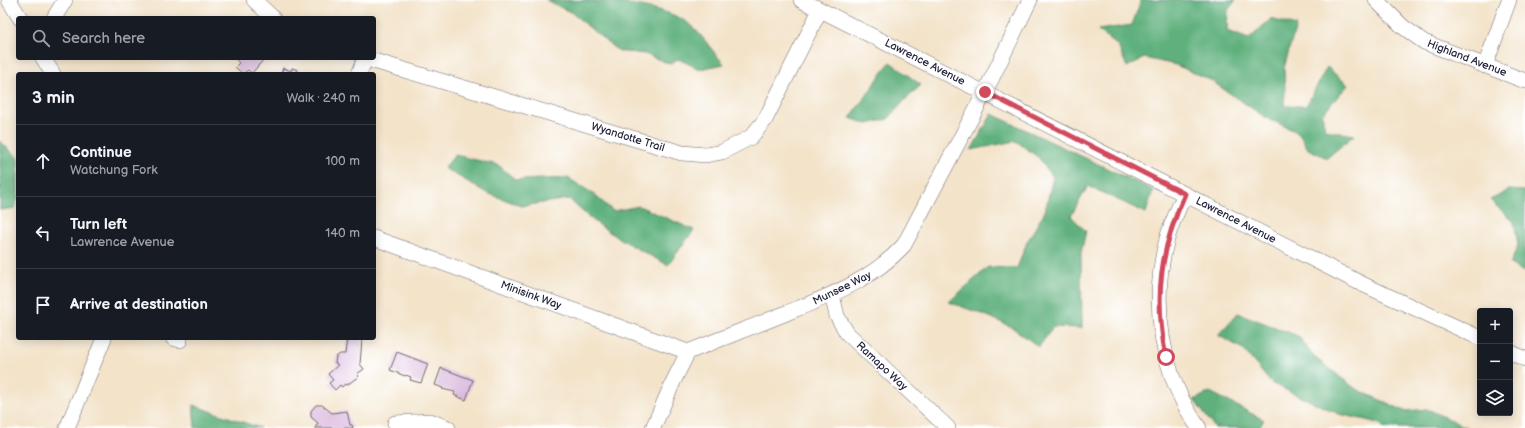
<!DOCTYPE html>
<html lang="en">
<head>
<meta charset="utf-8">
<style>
  :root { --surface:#171b24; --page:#242831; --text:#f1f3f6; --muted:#9ea1a6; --line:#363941 }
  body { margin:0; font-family:"Balsamiq Sans",sans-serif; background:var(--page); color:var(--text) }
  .controls { position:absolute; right:12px; bottom:12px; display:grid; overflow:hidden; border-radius:4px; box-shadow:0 2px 10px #0003 }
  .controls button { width:36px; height:36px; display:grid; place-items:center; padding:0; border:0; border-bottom:1px solid var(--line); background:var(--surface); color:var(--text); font:20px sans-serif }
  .stop { position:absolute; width:12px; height:12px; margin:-9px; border:3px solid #d1495b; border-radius:50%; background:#fff }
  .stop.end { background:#d1495b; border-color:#fff; box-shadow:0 1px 4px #0008 }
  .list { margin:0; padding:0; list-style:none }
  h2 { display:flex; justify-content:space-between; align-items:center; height:52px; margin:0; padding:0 16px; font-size:17px }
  h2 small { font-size:13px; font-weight:400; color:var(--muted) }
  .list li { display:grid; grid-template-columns:26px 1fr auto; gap:12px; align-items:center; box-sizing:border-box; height:72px; padding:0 16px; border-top:1px solid var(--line) }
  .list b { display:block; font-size:15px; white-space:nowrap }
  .list p { margin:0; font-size:13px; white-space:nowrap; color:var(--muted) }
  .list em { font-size:13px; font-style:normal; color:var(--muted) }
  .icon { flex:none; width:22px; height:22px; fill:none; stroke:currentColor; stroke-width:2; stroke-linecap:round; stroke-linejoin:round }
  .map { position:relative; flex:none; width:1525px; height:428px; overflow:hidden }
  .search { position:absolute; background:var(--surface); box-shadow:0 2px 10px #0003; left:16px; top:16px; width:360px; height:44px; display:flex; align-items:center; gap:10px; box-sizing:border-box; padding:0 14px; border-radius:4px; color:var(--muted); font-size:15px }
  .panel { position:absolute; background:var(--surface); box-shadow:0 2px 10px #0003; left:16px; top:72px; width:360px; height:268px; border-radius:4px }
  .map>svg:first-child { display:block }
  .forest { fill:#5eb07d; stroke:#40695c }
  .building { fill:#d9b6dd }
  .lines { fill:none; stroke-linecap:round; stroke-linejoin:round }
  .minor-casing { stroke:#6b666d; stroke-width:16 }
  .minor { stroke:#fff; stroke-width:15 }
  .route { stroke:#d1495b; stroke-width:5 }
  .labels { text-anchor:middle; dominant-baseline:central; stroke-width:3; stroke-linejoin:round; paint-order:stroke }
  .street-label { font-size:11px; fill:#22223b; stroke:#fff }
</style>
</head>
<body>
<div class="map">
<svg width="1525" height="428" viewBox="0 0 1525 428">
  <rect width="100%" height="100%" fill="#fff"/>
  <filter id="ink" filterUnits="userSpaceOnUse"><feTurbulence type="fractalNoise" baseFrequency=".025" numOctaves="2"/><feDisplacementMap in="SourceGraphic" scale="8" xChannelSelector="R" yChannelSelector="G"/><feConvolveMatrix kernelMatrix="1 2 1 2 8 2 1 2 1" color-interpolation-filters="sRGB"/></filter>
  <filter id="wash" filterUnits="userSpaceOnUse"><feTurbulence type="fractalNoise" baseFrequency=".012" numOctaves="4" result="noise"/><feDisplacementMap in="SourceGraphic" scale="16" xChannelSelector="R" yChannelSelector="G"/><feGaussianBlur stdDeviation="0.9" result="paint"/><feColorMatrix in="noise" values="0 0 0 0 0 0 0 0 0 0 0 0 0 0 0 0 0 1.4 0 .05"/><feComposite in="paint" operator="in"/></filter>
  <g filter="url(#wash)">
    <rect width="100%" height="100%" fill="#f3e3c9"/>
    <!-- forest -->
    <path class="forest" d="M546 0C587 0 655 0 688 23 702 34 712 51 724 64L700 69 678 59 670 64 645 54 618 51 572 13Z
      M1141 0H1236L1228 10 1227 31 1249 39 1271 19 1296 26 1284 68 1285 91 1284 106H1306L1327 67 1348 85 1322 114 1325 130 1354 135 1327 158 1308 149 1299 133 1265 117 1210 80 1176 65 1144 58 1127 67 1118 46 1098 30 1132 25Z
      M890 62 921 85 905 100 888 119 867 124 850 118Z
      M992 114 1153 190 1146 213 1088 186 1071 216 1086 231 1081 253 1082 328 1053 327 1039 347 1013 328 990 317 949 302 988 267 1017 268 1027 242 1045 211 1053 177 1039 158 1016 141 971 150Z
      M0 141 18 158V197L15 208 0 210Z
      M455 155 498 165 516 180 568 178 592 193 613 211 639 206 694 230 668 265C630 245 600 230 569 199L522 206 487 193 444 168Z
      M1509 190 1525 191V273L1510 264 1518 245 1514 222 1490 200Z
      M1238 313 1298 336 1314 357 1356 389 1405 411 1427 409 1468 428H1384L1379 423 1339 414 1271 383 1243 349 1218 335Z
      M1210 392 1264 420 1259 428H1215L1194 400Z
      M193 405 260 428H195Z"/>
    <g id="blocks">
      <!-- building -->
      <path class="building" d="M235 58H263L264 59 252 73 248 70 243 74 235 67 239 63Z
        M283 68 291 71 292 68 298 70 297 74H281Z
        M347 338 362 339 360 364 364 369 357 374 359 376 347 385 345 384 342 387 340 385 335 390 329 383 333 380 328 374 338 365 335 363 336 357 340 354H345Z
        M397 352 428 364 421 383 410 380 411 377 406 375 405 376 390 370Z
        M441 368 473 380 466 400 454 395 455 392 442 389 443 388 435 385Z
        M316 405H322L332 413 347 411 350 425H352L353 428H315L318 423 311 417V411Z"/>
    </g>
  </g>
  <g filter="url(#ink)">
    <use href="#blocks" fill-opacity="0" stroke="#6b666d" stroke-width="1"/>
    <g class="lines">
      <defs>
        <path id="minor" d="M9 0 20 18
          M254 0 273 18
          M801 0 1362 284 1480 338
          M1376 0 1402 26 1424 42 1525 81
          M54 18 65 0
          M43 58 53 74
          M364 58 682 153 706 155 722 152 751 137 765 120 820 10
          M1485 66 1509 0
          M359 74 365 58
          M1185 194C1178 209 1171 224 1167 239 1150 302 1161 375 1199 428
          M374 238 688 352
          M832 295 837 316 847 333 948 428
          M173 338 180 340
          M1510 352 1525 359
          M395 423 430 421 448 428
          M67 428 104 338
          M653 428 673 382 688 352C720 339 752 327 784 314 829 296 871 281 904 245L985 92 1030 0"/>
      </defs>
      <!-- minor casing -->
      <use href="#minor" class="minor-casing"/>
      <!-- minor -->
      <use href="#minor" class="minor"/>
    </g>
  </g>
  <g class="lines" filter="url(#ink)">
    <!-- route -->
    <path class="route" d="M985 92 1185 194C1160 250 1154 297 1166 357"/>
  </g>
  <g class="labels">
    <!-- street labels -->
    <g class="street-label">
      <text transform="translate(1467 58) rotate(21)">Highland Avenue</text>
      <text transform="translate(925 62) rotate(27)">Lawrence Avenue</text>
      <text transform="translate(628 137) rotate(17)">Wyandotte Trail</text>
      <text transform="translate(1236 220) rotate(27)">Lawrence Avenue</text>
      <text transform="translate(842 288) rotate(-26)">Munsee Way</text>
      <text transform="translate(531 295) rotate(20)">Minisink Way</text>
      <text transform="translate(882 366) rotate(43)">Ramapo Way</text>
    </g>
  </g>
</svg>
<div class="controls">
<button>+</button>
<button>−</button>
<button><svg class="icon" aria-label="layers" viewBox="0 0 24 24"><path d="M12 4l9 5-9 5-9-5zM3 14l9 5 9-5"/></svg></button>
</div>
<div class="stop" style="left:1166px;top:357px"></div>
<div class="stop end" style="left:985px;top:92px"></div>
<div class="search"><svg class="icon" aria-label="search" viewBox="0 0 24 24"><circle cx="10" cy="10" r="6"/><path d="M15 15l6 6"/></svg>Search here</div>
<section class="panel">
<h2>3 min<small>Walk · 240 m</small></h2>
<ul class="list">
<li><svg class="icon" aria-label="ahead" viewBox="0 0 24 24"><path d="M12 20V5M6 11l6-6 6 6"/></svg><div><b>Continue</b><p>Watchung Fork</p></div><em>100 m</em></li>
<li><svg class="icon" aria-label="left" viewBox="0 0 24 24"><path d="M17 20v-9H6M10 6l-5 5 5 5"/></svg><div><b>Turn left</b><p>Lawrence Avenue</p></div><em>140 m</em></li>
<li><svg class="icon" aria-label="arrive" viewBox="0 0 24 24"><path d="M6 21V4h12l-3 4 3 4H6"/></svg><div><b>Arrive at destination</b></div></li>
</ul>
</section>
</div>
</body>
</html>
